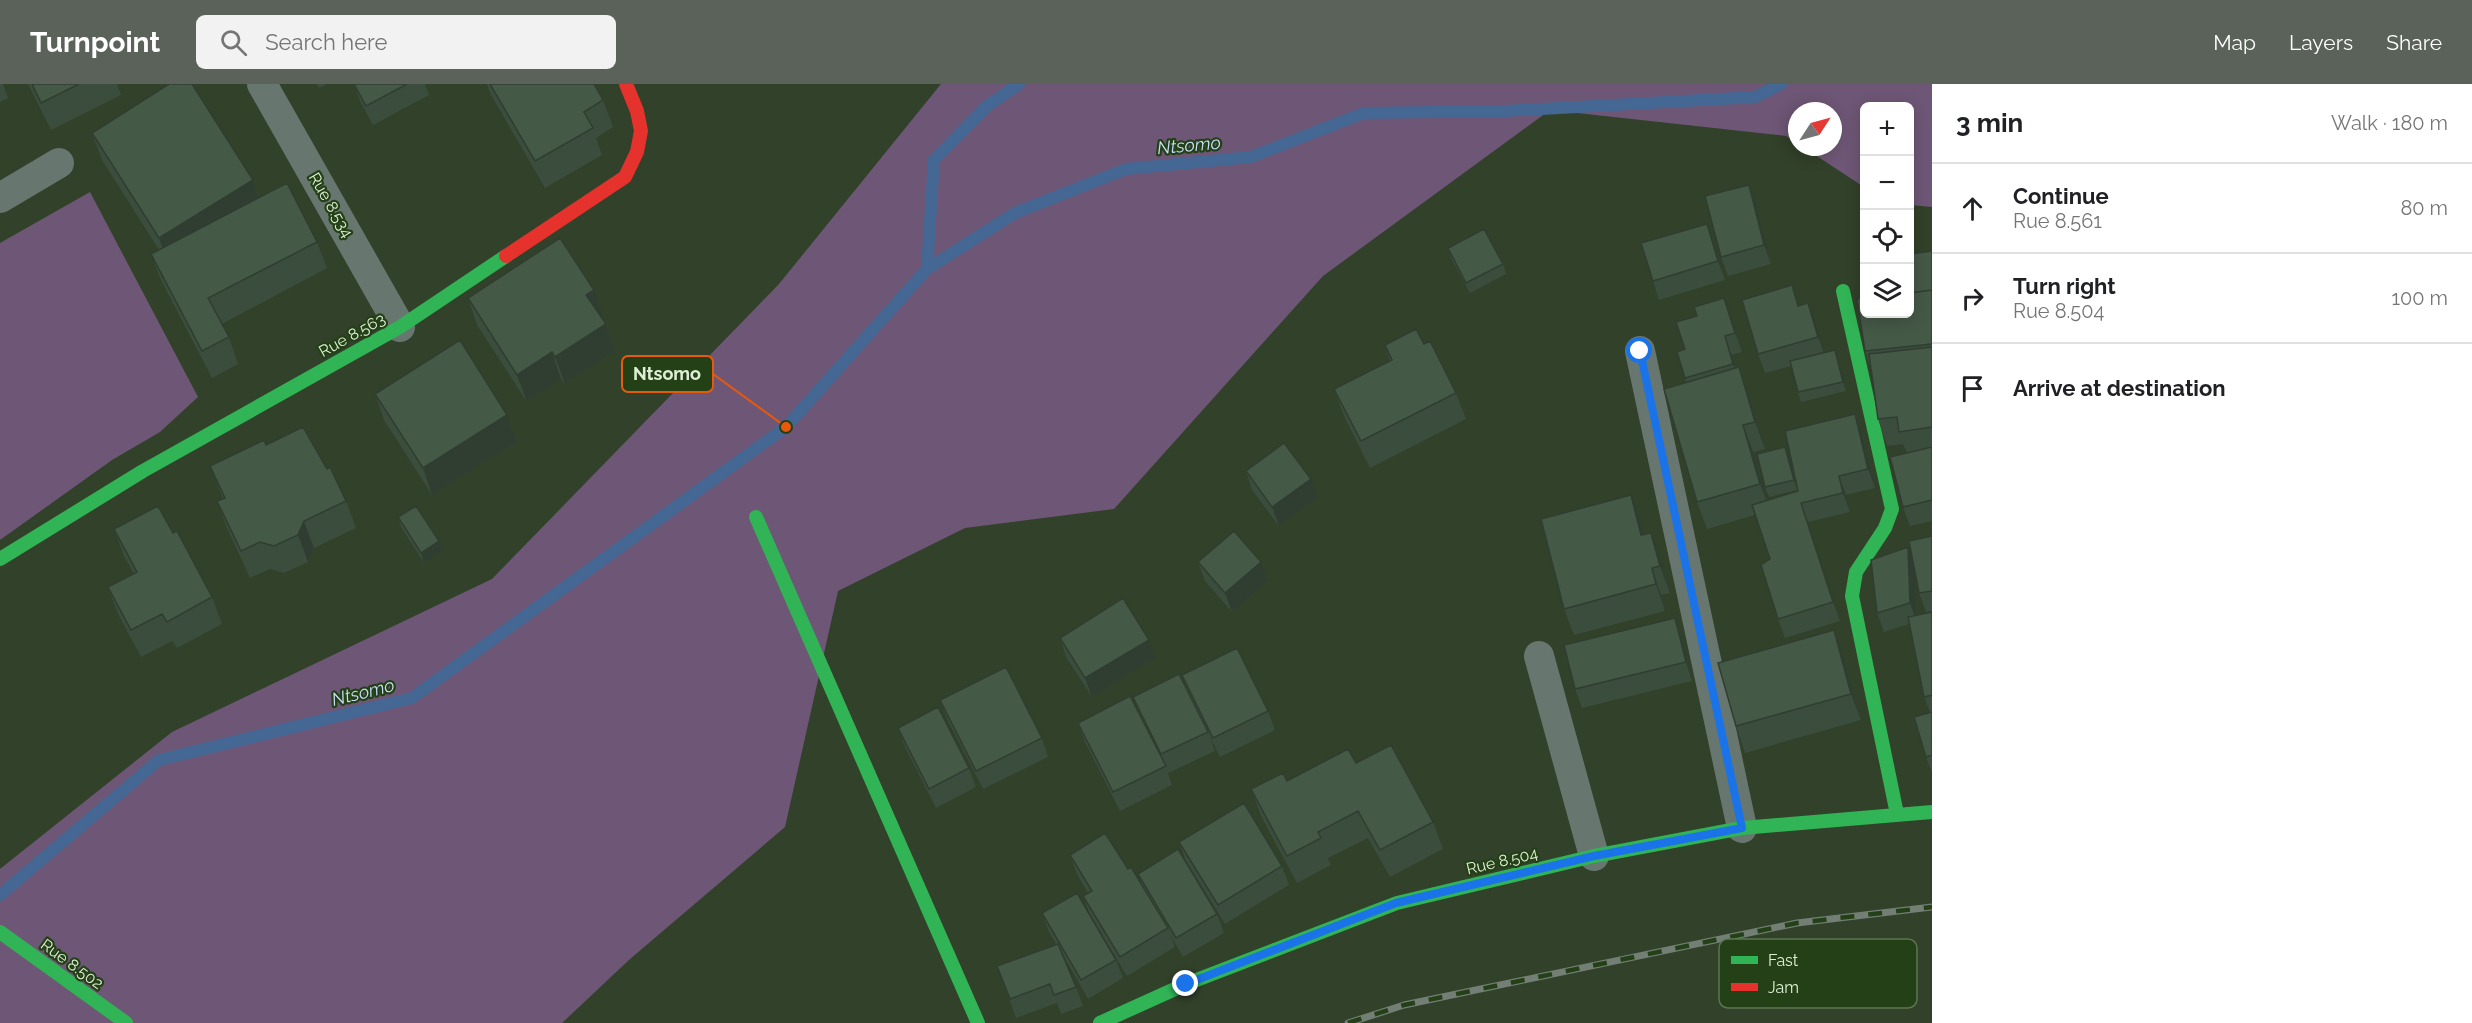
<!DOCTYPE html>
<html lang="en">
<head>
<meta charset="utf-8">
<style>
  :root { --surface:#fff; --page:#f2f2f2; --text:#202124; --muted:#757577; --line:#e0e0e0; --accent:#5a6259 }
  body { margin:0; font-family:Raleway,sans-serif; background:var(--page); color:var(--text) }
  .controls { position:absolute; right:18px; top:18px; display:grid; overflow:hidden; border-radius:9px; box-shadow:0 3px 15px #0003 }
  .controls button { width:54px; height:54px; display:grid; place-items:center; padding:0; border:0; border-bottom:2px solid var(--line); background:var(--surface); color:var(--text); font:30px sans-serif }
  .compass { position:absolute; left:1788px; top:18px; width:54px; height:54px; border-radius:50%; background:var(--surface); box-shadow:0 3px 15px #0003; rotate:54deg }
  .stop { position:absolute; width:18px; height:18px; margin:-14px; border:4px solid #1a73e8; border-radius:50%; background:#fff }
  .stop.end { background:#1a73e8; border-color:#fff; box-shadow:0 2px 6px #0008 }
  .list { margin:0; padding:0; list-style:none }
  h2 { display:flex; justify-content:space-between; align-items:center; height:78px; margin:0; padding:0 24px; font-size:26px }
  h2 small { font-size:20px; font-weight:400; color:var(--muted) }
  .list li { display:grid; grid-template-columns:39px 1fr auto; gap:18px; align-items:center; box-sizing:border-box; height:90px; padding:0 24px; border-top:2px solid var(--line) }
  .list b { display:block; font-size:22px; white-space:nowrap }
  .list p { margin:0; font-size:20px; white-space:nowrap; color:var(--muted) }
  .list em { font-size:20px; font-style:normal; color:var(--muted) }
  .icon { flex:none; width:33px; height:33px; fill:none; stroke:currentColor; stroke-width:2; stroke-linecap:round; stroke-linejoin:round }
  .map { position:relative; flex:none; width:1932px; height:939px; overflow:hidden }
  header { display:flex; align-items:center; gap:36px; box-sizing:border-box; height:84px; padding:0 30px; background:var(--accent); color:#fff }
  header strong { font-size:28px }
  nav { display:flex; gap:33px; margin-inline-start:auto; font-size:21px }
  .search { width:420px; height:54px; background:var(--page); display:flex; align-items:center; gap:15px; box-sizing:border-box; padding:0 21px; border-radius:9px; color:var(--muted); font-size:22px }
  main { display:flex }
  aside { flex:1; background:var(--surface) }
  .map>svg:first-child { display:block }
  .green { fill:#6e5776 }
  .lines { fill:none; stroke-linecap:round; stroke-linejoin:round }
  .stream { stroke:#446793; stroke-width:12 }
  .street { stroke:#687670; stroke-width:30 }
  .fast { stroke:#30b455; stroke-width:14 }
  .jam { stroke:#e5322d; stroke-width:14 }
  .rail-casing { stroke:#737e75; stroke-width:7 }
  .rail { stroke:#244016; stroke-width:4.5; stroke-dasharray:14; stroke-linecap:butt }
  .wall { fill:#3b4d3d }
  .shaded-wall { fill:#303e32 }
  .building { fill:#455947; stroke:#303e32; stroke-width:1.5 }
  .route { stroke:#1a73e8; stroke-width:8 }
  .labels { text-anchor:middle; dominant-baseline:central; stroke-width:4.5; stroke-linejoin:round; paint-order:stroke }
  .street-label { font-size:16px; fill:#deefd6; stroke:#244016 }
  .water-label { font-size:18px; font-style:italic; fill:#c7ddfb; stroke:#244016 }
  .key { fill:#244016; stroke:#5c7550; stroke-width:1.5 }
  .key-label { font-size:16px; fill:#deefd6 }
  .leader { fill:none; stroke:#e8590c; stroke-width:2 }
  .callout-dot { fill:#e8590c; stroke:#244016; stroke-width:2 }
  .callout { fill:#244016; stroke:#e8590c; stroke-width:2 }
  .callout-label { font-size:18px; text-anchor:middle; font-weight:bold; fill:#deefd6 }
</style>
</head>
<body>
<header>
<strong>Turnpoint</strong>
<div class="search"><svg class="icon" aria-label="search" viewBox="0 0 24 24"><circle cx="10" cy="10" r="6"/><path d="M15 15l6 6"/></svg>Search here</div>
<nav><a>Map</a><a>Layers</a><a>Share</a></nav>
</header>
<main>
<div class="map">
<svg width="1932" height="939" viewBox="0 0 1932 939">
  <rect width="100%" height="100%" fill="#32412a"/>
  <!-- green -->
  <path class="green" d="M941 0H1932V123L1910 121V22H1864V103L1803 63H1833V27H1797V59L1786 52 1550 26 1323 192 1114 425 965 444 838 507 785 743 630 875 562 939H0V785L172 648 492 495 779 200Z
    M90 108 198 313 160 348 112 376 0 456V159Z"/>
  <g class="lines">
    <!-- stream -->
    <path class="stream" d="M927 185 934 76 987 22 1019 0
      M0 811 159 676 412 614 786 343 927 185 1015 129 1126 85 1251 73 1364 29 1504 27 1755 13 1781 0"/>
    <!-- street -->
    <path class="street" d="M262 0 400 243
      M0 114 59 79
      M1640 267 1742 744
      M1539 572 1594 772"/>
    <!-- fast -->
    <path class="fast" d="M1843 207 1892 425 1885 444 1856 488 1852 512 1897 730
      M756 433 978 939
      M0 475 143 387 400 243 506 172
      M0 848 126 939
      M1100 939 1186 900 1397 819 1594 772 1742 744 1932 728"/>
    <!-- jam -->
    <path class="jam" d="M506 172 625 93 637 68 641 47 637 27 626 0"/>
    <defs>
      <path id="rail" d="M1348 939 1404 921 1797 839 1932 823"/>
    </defs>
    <!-- rail casing -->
    <use href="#rail" class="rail-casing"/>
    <!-- rail -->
    <use href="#rail" class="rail"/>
  </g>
  <!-- wall -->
  <path class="wall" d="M0 0H3L8 14 0 18Z
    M28 0H117L121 11 51 46Z
    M317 0H327L319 4Z
    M354 0H425L429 11 373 41 360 17Z
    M487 0H594L603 16 613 43 596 54 602 71 545 104 491 11Z
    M92 49 253 96 259 113 317 158 327 184 222 240 229 253 238 280 212 294 161 196 151 170 159 166 102 76Z
    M1749 101 1756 119 1771 180 1728 192 1721 173Z
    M1707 140 1714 159 1725 196 1659 216 1653 197Z
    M1448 164 1503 180 1506 190 1470 209 1451 174Z
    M1932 167V437L1910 442 1903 423 1907 369 1903 360 1887 362 1878 335 1871 285 1865 267Z
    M468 214 603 233 602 234 606 240 615 267 565 300 561 295 527 318 477 241Z
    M1799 222 1815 238 1824 269 1835 266 1838 276 1846 307 1801 318 1798 308 1791 282 1765 289 1758 270Z
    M1731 233 1742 268 1731 271 1735 284 1739 283 1749 310 1765 365 1753 368 1767 416 1798 407 1855 330 1862 349 1875 404 1846 411 1850 428 1808 438 1840 537 1785 554 1778 535 1770 475 1755 431 1707 445 1697 418 1686 298 1677 268 1685 265Z
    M1385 261 1456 309 1466 335 1370 384 1344 332 1334 305 1390 277Z
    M375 310 507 331 517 358 432 411 384 336Z
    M266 361 327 385 346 417 356 444 314 464 308 478 284 489 270 485 250 494 227 444 217 417 223 415 210 382Z
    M1789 373 1798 406 1769 413 1765 403Z
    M1246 387 1318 414 1279 442 1252 406Z
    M1631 411 1641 438 1644 450 1661 475 1670 509 1661 511 1665 527 1574 551 1564 525Z
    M398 433 439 457 443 467 424 479 401 443Z
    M114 445 173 449 212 513 222 540 177 564 172 557 141 573 118 530 108 503 134 490 124 472Z
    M1932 452V527L1926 528 1919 509 1915 487 1917 532 1932 529V689L1926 673 1930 628 1924 613 1909 540 1884 548 1877 529 1908 463 1913 479Z
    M1198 478 1268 497 1232 528 1205 497Z
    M1675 534 1682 553 1692 597 1582 624 1575 605Z
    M1060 554 1156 574 1092 613 1066 573Z
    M1843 573 1861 636 1745 669 1736 642Z
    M1182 591 1268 627 1275 646 1220 673 1189 610Z
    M1133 613 1208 648 1215 667 1168 689 1167 686 1172 701 1120 727 1085 658 1078 639 1140 632Z
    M940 616 1042 654 1048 673 983 705 947 635Z
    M898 644 969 684 976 703 936 724 905 663Z
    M1356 679 1433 738 1443 765 1390 793 1368 754 1328 774 1331 781 1297 799 1261 732 1251 705Z
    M1179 758 1282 782 1289 801 1225 840 1186 777Z
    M1070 771 1128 785 1142 800 1138 790 1217 830 1224 849 1183 873 1171 852 1175 863 1127 892 1090 831 1083 812 1088 809 1077 790Z
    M1042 829 1116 876 1123 894 1088 915 1062 869 1076 903 1083 922 1061 930 1057 919 1016 934 997 882 1056 860 1049 848Z"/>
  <!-- shaded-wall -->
  <path class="shaded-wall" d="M253 96 262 123 169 181 159 154Z
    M1749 101 1756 119 1771 180 1764 161Z
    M1707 140 1714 159 1725 196 1718 177Z
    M594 206 603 233 596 238 586 211Z
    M1724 214 1731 233 1742 268 1735 249Z
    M1808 219 1815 238 1825 271 1818 253Z
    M606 240 615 267 565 300 555 273Z
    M1725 252 1731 271 1740 299 1733 280Z
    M1835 266 1838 276 1846 307 1843 298Z
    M552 268 561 295 527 318 517 291Z
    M1739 283 1749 310 1765 365 1755 338Z
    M1855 330 1862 349 1875 404 1868 385Z
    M507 331 517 358 432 411 423 384Z
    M1743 341 1753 368 1770 426 1760 400Z
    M1785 363 1789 373 1798 406 1794 396Z
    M1839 392 1846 411 1850 428 1843 409Z
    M1311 395 1318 414 1279 442 1272 423Z
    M1631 411 1641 438 1651 478 1641 451Z
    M1801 419 1808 438 1840 537 1833 518Z
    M304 437 314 464 308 478 298 451Z
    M1651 449 1661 475 1670 509 1660 482Z
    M439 457 443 467 424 479 421 469Z
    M1908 463 1915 482 1917 538 1910 519Z
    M1261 478 1268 497 1232 528 1225 509Z
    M1652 484 1661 511 1665 527 1656 500Z
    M1675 534 1682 553 1692 597 1686 578Z
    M1834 546 1843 573 1861 636 1851 610Z
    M1149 556 1156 574 1092 613 1085 594Z"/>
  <!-- building -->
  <path class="building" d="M32 0H79L41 19Z
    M169 0H192L253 96 159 154 92 49Z
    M354 0H407L366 22Z
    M490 0H594L603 16 584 28 593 44 535 77Z
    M287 99 317 158 208 214 229 253 202 267 151 170Z
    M1749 101 1764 161 1721 173 1705 112Z
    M1707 140 1718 177 1653 197 1641 159Z
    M1484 145 1503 180 1466 199 1448 164Z
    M560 154 594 206 586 211 606 240 555 273 552 268 517 291 468 214Z
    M1932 167V206L1910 209V170Z
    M1861 175H1864V208Z
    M1792 201 1798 222 1808 219 1818 253 1758 270 1742 216Z
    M1932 206V260L1865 267 1857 215 1864 214V230H1910V209Z
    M1724 214 1735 249 1725 252 1733 280 1685 294 1677 268 1685 265 1676 238 1697 232 1694 223Z
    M1416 245 1424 260 1430 257 1456 309 1361 357 1334 305 1392 276 1385 261Z
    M460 256 507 331 423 384 375 310Z
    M1932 263V343L1899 348 1897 333 1878 335 1869 270Z
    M1835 266 1843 298 1798 308 1790 277Z
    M1739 283 1755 338 1743 341 1760 400 1697 418 1664 305Z
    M1855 330 1868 385 1839 392 1843 409 1801 419 1833 518 1778 535 1761 481 1770 475 1752 421 1798 407 1785 347Z
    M303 343 327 385 330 383 346 417 304 437 298 451 274 462 260 458 241 467 217 417 225 414 210 382 264 356 266 361Z
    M1284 359 1311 395 1272 423 1246 387Z
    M1785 363 1794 396 1765 403 1757 370Z
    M1932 363V416L1903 423 1890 373Z
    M1631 411 1641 451 1651 449 1660 482 1652 484 1656 500 1564 525 1541 435Z
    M158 422 173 449 177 447 212 513 167 538 162 530 131 546 108 503 137 488 114 445Z
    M416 422 439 457 421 469 398 433Z
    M1234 447 1261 478 1225 509 1198 478Z
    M1932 452V507L1919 509 1909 457Z
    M1908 463 1910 519 1877 529 1871 476Z
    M1123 514 1149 556 1085 594 1060 554Z
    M1932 528V611L1924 613 1908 533Z
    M1675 534 1686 578 1575 605 1564 561Z
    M1834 546 1851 610 1736 642 1718 579Z
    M1237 564 1268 627 1213 654 1182 591Z
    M1006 583 1042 654 976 687 940 616Z
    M1179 590 1208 648 1161 670 1133 613Z
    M1130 612 1166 682 1113 708 1078 639Z
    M938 623 969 684 929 705 898 644Z
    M1932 628V671L1926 673 1914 633Z
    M1391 661 1433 738 1380 766 1358 727 1318 748 1321 754 1287 772 1251 705 1283 689 1287 697 1348 665 1356 679Z
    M1244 719 1282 782 1218 821 1179 758Z
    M1105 749 1128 785 1131 783 1168 844 1120 873 1083 812 1092 807 1070 771Z
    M1178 765 1217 830 1176 854 1138 790Z
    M1077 809 1116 876 1081 896 1042 829Z
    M1058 860 1076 903 1054 911 1050 900 1010 915 997 882Z"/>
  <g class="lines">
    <!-- route -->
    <path class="route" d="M1186 900 1396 819 1594 772 1742 744 1640 267"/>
  </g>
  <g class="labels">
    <!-- street labels -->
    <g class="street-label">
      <text transform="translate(331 121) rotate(60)">Rue 8.534</text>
      <text transform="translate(352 251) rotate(-29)">Rue 8.563</text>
      <text transform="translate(1502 777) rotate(-13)">Rue 8.504</text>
      <text transform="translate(72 880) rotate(36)">Rue 8.502</text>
    </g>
    <!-- water labels -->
    <g class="water-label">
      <text transform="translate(1189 61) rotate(-5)">Ntsomo</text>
      <text transform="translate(363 608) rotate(-14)">Ntsomo</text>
    </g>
  </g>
  <!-- legend -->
  <rect x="1719" y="855" width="198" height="69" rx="9" class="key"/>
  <rect x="1731" y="872" width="27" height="8" fill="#30b455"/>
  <rect x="1731" y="899" width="27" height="8" fill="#e5322d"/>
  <g class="key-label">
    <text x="1768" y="882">Fast</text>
    <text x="1768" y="909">Jam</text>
  </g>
  <!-- callouts -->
  <path class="leader" d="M786 343L713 290"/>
  <circle class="callout-dot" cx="786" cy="343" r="6"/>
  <rect class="callout" x="622" y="272" width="91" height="36" rx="6"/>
  <g class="callout-label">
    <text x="667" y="296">Ntsomo</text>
  </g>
</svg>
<div class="controls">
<button>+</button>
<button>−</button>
<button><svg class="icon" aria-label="locate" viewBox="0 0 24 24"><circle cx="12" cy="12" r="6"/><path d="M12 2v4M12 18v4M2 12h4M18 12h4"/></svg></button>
<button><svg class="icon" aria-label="layers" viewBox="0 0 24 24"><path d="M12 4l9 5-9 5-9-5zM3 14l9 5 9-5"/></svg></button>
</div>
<svg class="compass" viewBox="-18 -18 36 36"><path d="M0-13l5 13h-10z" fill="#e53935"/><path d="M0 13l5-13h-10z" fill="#757577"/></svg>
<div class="stop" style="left:1640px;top:267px"></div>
<div class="stop end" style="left:1186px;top:900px"></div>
</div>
<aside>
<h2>3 min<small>Walk · 180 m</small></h2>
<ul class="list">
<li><svg class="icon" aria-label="ahead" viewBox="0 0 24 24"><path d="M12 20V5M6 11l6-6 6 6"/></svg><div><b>Continue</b><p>Rue 8.561</p></div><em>80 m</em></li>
<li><svg class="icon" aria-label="right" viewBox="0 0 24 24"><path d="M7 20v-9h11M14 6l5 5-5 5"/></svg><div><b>Turn right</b><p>Rue 8.504</p></div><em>100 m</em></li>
<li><svg class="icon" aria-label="arrive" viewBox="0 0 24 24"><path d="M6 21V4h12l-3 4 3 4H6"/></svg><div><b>Arrive at destination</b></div></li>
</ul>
</aside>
</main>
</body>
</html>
